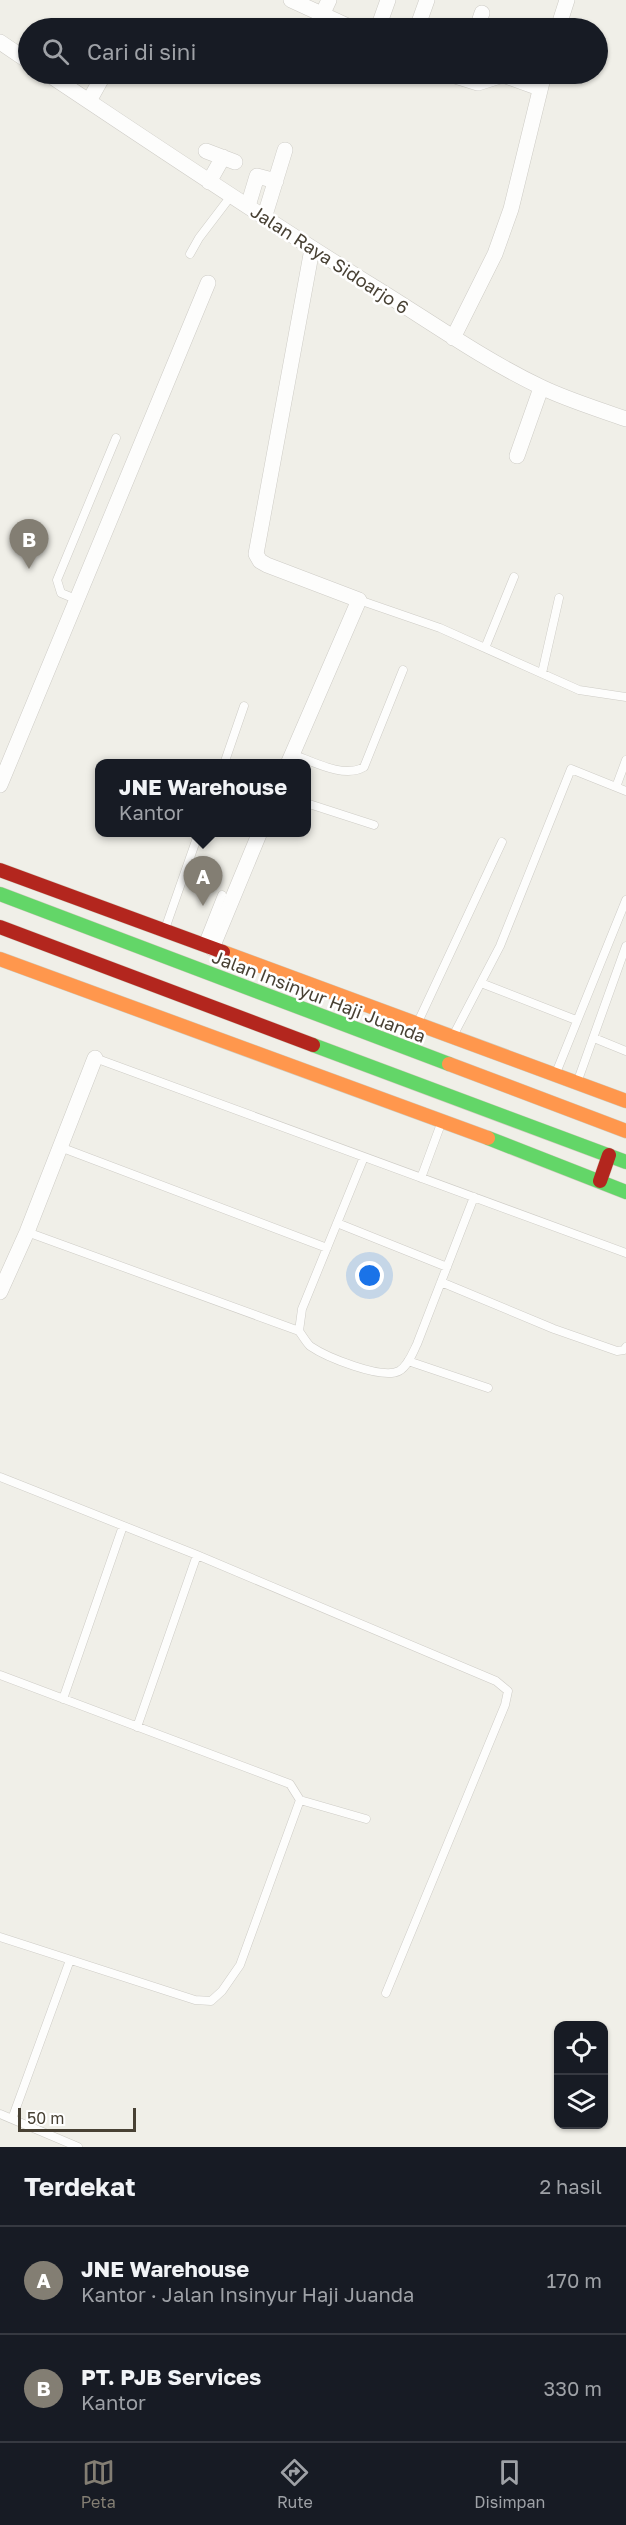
<!DOCTYPE html>
<html lang="id">
<head>
<meta charset="utf-8">
<style>
  :root { --surface:#171b24; --page:#20242c; --text:#f1f3f6; --muted:#9ea1a6; --line:#363941; --accent:#837e73 }
  body { margin:0; font-family:"Golos Text",sans-serif; background:var(--page); color:var(--text) }
  .controls { position:absolute; right:18px; bottom:18px; display:grid; overflow:hidden; border-radius:12px; box-shadow:0 2px 4px #0004 }
  .controls button { width:54px; height:54px; display:grid; place-items:center; padding:0; border:0; border-bottom:2px solid var(--line); background:var(--surface); color:var(--text); font:30px sans-serif }
  .scale { position:absolute; left:18px; bottom:15px; width:118px; box-sizing:border-box; padding-left:6px; border:3px solid #484134; border-top:0; font-size:16px; line-height:21px; white-space:nowrap; color:#484134; -webkit-text-stroke:4px #fff; paint-order:stroke }
  .you { position:absolute; left:370px; top:1276px; width:21px; height:21px; margin:-15px; border:4px solid #fff; border-radius:50%; background:#1a73e8; box-shadow:0 0 0 9px #1a73e833 }
  .badge { display:grid; place-items:center; width:39px; height:39px; border-radius:50%; background:var(--accent); color:#fff; font-size:20px; font-weight:700 }
  .pin { position:absolute; translate:-50% -50px; filter:drop-shadow(0 2px 3px #0008) }
  .pin::after { content:''; position:absolute; top:32px; width:21px; height:18px; background:inherit; clip-path:polygon(0 0,100% 0,50% 100%) }
  .popup { position:absolute; left:95px; top:759px; width:216px; height:78px; box-sizing:border-box; display:grid; place-content:center; border-radius:12px; background:var(--surface); filter:drop-shadow(0 2px 4px #0005); font-size:20px; white-space:nowrap; color:var(--muted) }
  .popup b { font-size:22px; color:var(--text) }
  .popup::after { content:''; position:absolute; left:50%; top:100%; margin-left:-12px; border:12px solid transparent; border-top-color:var(--surface) }
  .list { margin:0; padding:0; list-style:none }
  h2 { display:flex; justify-content:space-between; align-items:center; height:78px; margin:0; padding:0 24px; font-size:26px }
  h2 small { font-size:20px; font-weight:400; color:var(--muted) }
  .list li { display:grid; grid-template-columns:39px 1fr auto; gap:18px; align-items:center; box-sizing:border-box; height:108px; padding:0 24px; border-top:2px solid var(--line) }
  .list b { display:block; font-size:22px; white-space:nowrap }
  .list p { margin:0; font-size:20px; white-space:nowrap; color:var(--muted) }
  .list em { font-size:20px; font-style:normal; color:var(--muted) }
  .icon { flex:none; width:33px; height:33px; fill:none; stroke:currentColor; stroke-width:2; stroke-linecap:round; stroke-linejoin:round }
  .map { position:relative; flex:none; width:626px; height:2147px; overflow:hidden }
  .search { position:absolute; background:var(--surface); box-shadow:0 2px 4px #0004; left:18px; right:18px; top:18px; height:66px; display:flex; align-items:center; gap:15px; box-sizing:border-box; padding:0 21px; border-radius:33px; color:var(--muted); font-size:22px }
  .sheet { height:294px; background:var(--surface) }
  nav { display:flex; justify-content:space-around; align-items:center; box-sizing:border-box; height:84px; border-top:2px solid var(--line); background:var(--surface); font-size:16px; color:var(--muted) }
  nav a { display:grid; justify-items:center; gap:3px }
  nav .on { color:var(--accent) }
  .map>svg:first-child { display:block }
  .lines { fill:none; stroke-linecap:round; stroke-linejoin:round }
  .lane-casing { stroke:#ceccc6; stroke-width:9 }
  .street-casing { stroke:#ceccc6; stroke-width:16 }
  .fast-casing { stroke:#d0ccbe; stroke-width:15 }
  .slow-casing { stroke:#d0ccbe; stroke-width:15 }
  .jam-casing { stroke:#d0ccbe; stroke-width:15 }
  .lane { stroke:#fdfdfc; stroke-width:8 }
  .street { stroke:#fdfdfc; stroke-width:15 }
  .fast { stroke:#63d668; stroke-width:14 }
  .slow { stroke:#ff974d; stroke-width:14 }
  .jam { stroke:#b3261e; stroke-width:14 }
  .labels { text-anchor:middle; dominant-baseline:central; stroke-width:5; stroke-linejoin:round; paint-order:stroke }
  .street-label { font-size:18px; fill:#484134; stroke:#fff }
</style>
</head>
<body>
<div class="map">
<svg width="626" height="2147" viewBox="0 0 626 2147">
  <rect width="100%" height="100%" fill="#f0efe8"/>
  <g class="lines">
    <defs>
      <path id="lane" d="M190 254 199 238 231 196
        M78 600 61 593 57 580 116 438
        M359 600 440 628 579 690 626 697
        M485 648 514 577
        M542 673 559 598
        M292 754C312 761 344 779 364 767L403 670
        M224 764 244 706
        M616 787 626 760
        M306 803 374 825
        M165 929 199 832
        M203 943 222 895
        M481 983 576 1020
        M418 1022 502 842
        M453 1036 500 946 571 769 626 791
        M594 1038 626 1051
        M95 1058 626 1253
        M556 1073 626 900
        M578 1080 626 946
        M60 1147 327 1248
        M421 1178 442 1121
        M337 1223 447 1267
        M27 1232 299 1331C302 1335 306 1342 310 1346 326 1357 382 1380 399 1371 408 1366 413 1352 417 1344L474 1197
        M441 1282 554 1329 617 1351 624 1350 626 1347
        M299 1331 302 1309 364 1157
        M408 1361 488 1388
        M0 1477 197 1555 496 1681 508 1691 505 1705 386 1993
        M0 1675 290 1784 300 1800 366 1819
        M63 1699 123 1526
        M137 1727 197 1555
        M0 1937 195 2000 211 2001 222 1991 240 1965 300 1800
        M0 2114 78 2147
        M12 2119 70 1960"/>
      <path id="street" d="M291 0 352 28
        M322 15 329 0
        M378 28 388 0
        M417 28 427 0
        M477 28 482 13
        M558 28 567 0
        M0 42 28 61
        M48 74C153 144 258 215 366 282 424 317 480 358 541 387 568 400 598 409 626 419
        M449 74 478 83 503 75 539 88
        M89 101 104 74
        M206 151 235 162
        M209 182 223 157
        M248 206 257 176 276 181
        M265 215 285 150
        M453 338 495 254 511 209 544 74
        M517 456 541 388
        M288 764 359 600 267 565 260 561 256 554 312 249
        M0 785 208 283
        M212 948 260 832
        M0 1292 27 1232 95 1058"/>
      <path id="fast" d="M0 894 449 1064
        M313 1045 626 1162
        M488 1138 626 1192"/>
      <path id="slow" d="M223 952 626 1101
        M0 959 488 1138
        M449 1064 626 1131"/>
      <path id="jam" d="M0 870 223 952
        M0 927 313 1045
        M600 1181 609 1155"/>
    </defs>
    <!-- lane casing -->
    <use href="#lane" class="lane-casing"/>
    <!-- street casing -->
    <use href="#street" class="street-casing"/>
    <!-- fast casing -->
    <use href="#fast" class="fast-casing"/>
    <!-- slow casing -->
    <use href="#slow" class="slow-casing"/>
    <!-- jam casing -->
    <use href="#jam" class="jam-casing"/>
    <!-- lane -->
    <use href="#lane" class="lane"/>
    <!-- street -->
    <use href="#street" class="street"/>
    <!-- fast -->
    <use href="#fast" class="fast"/>
    <!-- slow -->
    <use href="#slow" class="slow"/>
    <!-- jam -->
    <use href="#jam" class="jam"/>
  </g>
  <g class="labels">
    <!-- street labels -->
    <g class="street-label">
      <text transform="translate(330 259) rotate(33)">Jalan Raya Sidoarjo 6</text>
      <text transform="translate(319 996) rotate(21)">Jalan Insinyur Haji Juanda</text>
    </g>
  </g>
</svg>
<div class="controls">
<button><svg class="icon" aria-label="locate" viewBox="0 0 24 24"><circle cx="12" cy="12" r="6"/><path d="M12 2v4M12 18v4M2 12h4M18 12h4"/></svg></button>
<button><svg class="icon" aria-label="layers" viewBox="0 0 24 24"><path d="M12 4l9 5-9 5-9-5zM3 14l9 5 9-5"/></svg></button>
</div>
<div class="scale">50 m</div>
<div class="you"></div>
<div class="pin badge" style="left:203px;top:906px">A</div>
<div class="popup"><b>JNE Warehouse</b>Kantor</div>
<div class="pin badge" style="left:29px;top:569px">B</div>
<div class="search"><svg class="icon" aria-label="search" viewBox="0 0 24 24"><circle cx="10" cy="10" r="6"/><path d="M15 15l6 6"/></svg>Cari di sini</div>
</div>
<section class="sheet">
<h2>Terdekat<small>2 hasil</small></h2>
<ul class="list">
<li><span class="badge">A</span><div><b>JNE Warehouse</b><p>Kantor · Jalan Insinyur Haji Juanda</p></div><em>170 m</em></li>
<li><span class="badge">B</span><div><b>PT. PJB Services</b><p>Kantor</p></div><em>330 m</em></li>
</ul>
</section>
<nav>
<a class="on"><svg class="icon" aria-label="map" viewBox="0 0 24 24"><path d="M3 6l6-2 6 2 6-2v14l-6 2-6-2-6 2zM9 4v14M15 6v14"/></svg>Peta</a>
<a><svg class="icon" aria-label="directions" viewBox="0 0 24 24"><path d="M12 3l9 9-9 9-9-9zM9 14v-3h6M13 9l2 2-2 2"/></svg>Rute</a>
<a><svg class="icon" aria-label="saved" viewBox="0 0 24 24"><path d="M7 4h10v16l-5-4-5 4z"/></svg>Disimpan</a>
</nav>
</body>
</html>
